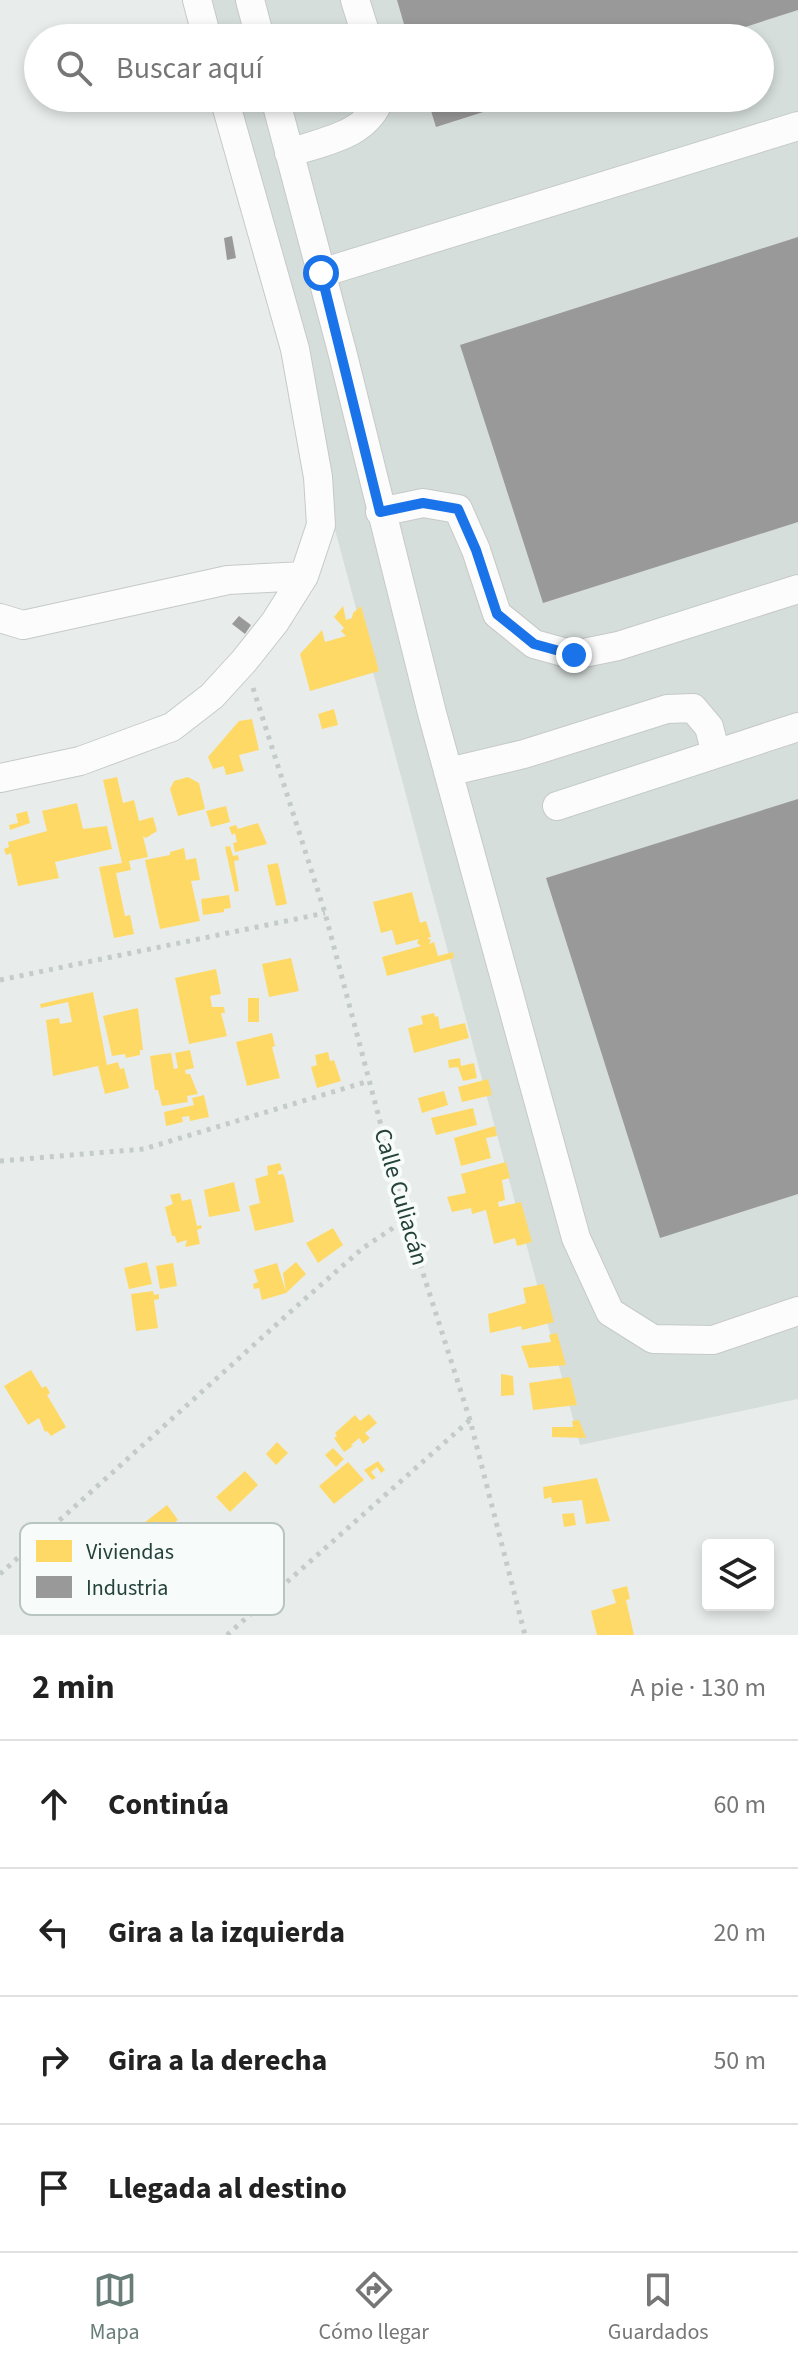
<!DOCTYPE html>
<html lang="es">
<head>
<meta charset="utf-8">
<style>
  :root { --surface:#fff; --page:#f2f2f2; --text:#222; --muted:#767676; --line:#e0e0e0; --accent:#697e78 }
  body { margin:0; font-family:"Source Sans 3",sans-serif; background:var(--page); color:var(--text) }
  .controls { position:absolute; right:24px; bottom:24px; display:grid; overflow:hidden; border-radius:8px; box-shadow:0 4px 12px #0003 }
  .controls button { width:72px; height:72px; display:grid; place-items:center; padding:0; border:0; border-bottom:2px solid var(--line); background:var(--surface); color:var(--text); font:40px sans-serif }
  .stop { position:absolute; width:24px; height:24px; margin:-18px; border:6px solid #1a73e8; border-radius:50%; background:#fff }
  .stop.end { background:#1a73e8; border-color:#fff; box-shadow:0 2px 8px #0008 }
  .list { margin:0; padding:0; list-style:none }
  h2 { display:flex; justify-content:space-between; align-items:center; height:104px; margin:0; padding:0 32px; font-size:34px }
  h2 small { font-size:26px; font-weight:400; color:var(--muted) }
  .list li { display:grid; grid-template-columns:52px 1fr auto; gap:24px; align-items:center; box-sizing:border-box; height:128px; padding:0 32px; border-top:2px solid var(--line) }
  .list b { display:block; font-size:30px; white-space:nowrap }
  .list em { font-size:26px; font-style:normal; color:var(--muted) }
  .icon { flex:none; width:44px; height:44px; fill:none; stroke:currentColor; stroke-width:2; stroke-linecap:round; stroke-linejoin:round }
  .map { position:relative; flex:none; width:798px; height:1635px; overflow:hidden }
  .search { position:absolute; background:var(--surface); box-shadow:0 4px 12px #0003; left:24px; right:24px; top:24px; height:88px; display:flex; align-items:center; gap:20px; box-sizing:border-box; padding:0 28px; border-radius:44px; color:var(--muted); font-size:30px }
  .sheet { height:616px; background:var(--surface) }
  nav { display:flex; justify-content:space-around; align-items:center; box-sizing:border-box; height:112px; border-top:2px solid var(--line); background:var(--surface); font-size:22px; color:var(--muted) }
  nav a { display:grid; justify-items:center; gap:4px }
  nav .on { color:var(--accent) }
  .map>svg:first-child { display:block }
  .built { fill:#d6dedb }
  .homes { fill:#ffd966 }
  .industry { fill:#999 }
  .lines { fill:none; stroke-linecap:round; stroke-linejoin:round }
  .minor-casing { stroke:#c5cac8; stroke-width:30 }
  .path { stroke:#c3ccca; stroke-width:5; stroke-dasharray:4 6; stroke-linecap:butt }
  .minor { stroke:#fcfcfc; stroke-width:28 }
  .route { stroke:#1a73e8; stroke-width:10 }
  .labels { text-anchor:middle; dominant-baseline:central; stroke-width:8; stroke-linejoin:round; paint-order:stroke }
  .street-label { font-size:24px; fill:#24423a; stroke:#f7fbf9 }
  .key { fill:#f7fbf9; stroke:#b8c4c0; stroke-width:2 }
  .key-label { font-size:22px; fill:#24423a }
</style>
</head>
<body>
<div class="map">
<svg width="798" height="1635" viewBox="0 0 798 1635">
  <rect width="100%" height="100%" fill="#e8edeb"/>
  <!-- built -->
  <path class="built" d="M194 0H798V1399L580 1445 316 459 222 98H760V38H205Z"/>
  <!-- homes -->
  <path class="homes" d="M343 606 346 620 352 618 353 613 361 606 379 671 310 691 300 654 322 630 325 642 346 636 341 631 344 628 334 617Z
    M334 709 338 725 322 729 318 714Z
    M252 719 259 750 239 755 244 771 226 775 224 766 213 769 208 757 239 721Z
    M117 777 123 803 134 800 139 821 153 817 157 831 146 838 143 836 148 857 129 861 131 870 116 873 125 916 130 915 134 934 114 938 99 867 122 863 103 780Z
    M188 777 199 783 205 809 178 816 170 789 174 781Z
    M77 803 83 829 107 826 112 849 55 862 59 878 18 886 11 853 6 855 4 849 9 847 8 842 47 831 42 811Z
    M226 806 230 822 211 827 206 811Z
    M27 811 30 823 10 830 9 825 18 823 16 814Z
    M258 823 267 844 235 852 233 843 237 842 235 833 232 835 229 827 236 825 238 829Z
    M230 846 233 856 238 855 239 860 234 861 239 891 235 892 225 847Z
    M184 848 186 860 196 858 200 880 191 881 200 921 160 929 145 860 170 855V852Z
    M278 863 287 904 276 906 267 865Z
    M412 892 420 923 426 921 431 937 427 938 431 940 429 944 434 942 438 956 453 952 454 958 387 976 382 957 421 946 417 943 419 939 396 945 392 930 381 933 373 902Z
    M229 895 231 908 224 909V912L203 915 201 899Z
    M291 958 299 991 269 997 262 964Z
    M216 969 221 994 210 996 212 1007H224L225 1013H221L227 1036 189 1044 175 978Z
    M93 992 107 1065 118 1062 120 1069 124 1068 129 1088 105 1094 98 1066 53 1076 46 1020 59 1018 60 1024 72 1022 68 1002 41 1008 40 1004Z
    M248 998H259V1022H248Z
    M138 1008 143 1050H140V1055L126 1058 125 1054 112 1056 103 1016Z
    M434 1013 435 1017 438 1016 440 1029 465 1023 469 1038 414 1053 408 1028 423 1024 421 1016Z
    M272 1033 275 1046 272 1047 280 1078 247 1086 236 1042Z
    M190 1050 194 1068 185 1070 186 1074H190L198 1094 187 1096 188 1102 162 1106 158 1090H155L150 1056 171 1053 174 1069 178 1068 175 1053Z
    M328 1052 330 1061 334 1060 341 1081 317 1088 311 1067 317 1065 315 1055Z
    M460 1058 461 1066 474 1063 477 1078 463 1081 458 1067 449 1068 448 1060Z
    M488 1079 492 1095 462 1102 458 1087Z
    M444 1091 448 1105 422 1113 418 1098Z
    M204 1095 209 1117 190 1121 189 1116 182 1117 183 1122 166 1126 164 1112 194 1105 192 1098Z
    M473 1108 477 1125 436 1135 431 1118Z
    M495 1126 497 1136 486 1138 491 1158 461 1166 454 1138Z
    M506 1162 510 1178 502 1180 505 1200 498 1202 499 1207 521 1202 532 1242 517 1246 515 1238 494 1244 486 1210 472 1214 471 1208 452 1212 447 1197 466 1193 461 1174Z
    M280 1163 282 1170 278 1171V1175L283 1174 285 1178 294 1222 255 1231 249 1206 260 1203 255 1179 268 1175 267 1166Z
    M234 1182 240 1211 209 1217 204 1190Z
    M180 1193 182 1201 191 1199 197 1226 201 1225 202 1228 197 1230 200 1244 185 1247 187 1240 177 1243 175 1236H172L165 1207 173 1204 170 1195Z
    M333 1228 343 1245 318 1263 306 1243Z
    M147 1262 152 1284 129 1289 124 1268Z
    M296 1262 306 1274 286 1293 262 1300 259 1288 254 1289 253 1284 258 1282 254 1270 277 1263 286 1292 283 1273Z
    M173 1263 177 1286 160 1289 156 1266Z
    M544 1284 554 1322 522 1330 521 1326 490 1333 488 1314 526 1303 523 1288Z
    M153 1291 154 1295 159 1294V1299L154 1300 158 1328 136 1331 131 1294Z
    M557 1333 566 1365 529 1368 521 1346 551 1342 549 1335Z
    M31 1370 42 1388 46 1386 50 1393 47 1395 66 1427 51 1436 47 1431 45 1432 39 1418 28 1425 4 1386Z
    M501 1374 513 1376 514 1395 501 1396Z
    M570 1377 577 1405 533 1410 529 1383Z
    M369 1414 377 1423 365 1433 370 1438 363 1444 359 1438 351 1445 353 1446 344 1452 334 1438 337 1436 335 1433 355 1415 360 1421Z
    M579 1420 586 1438 552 1437V1427H573L572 1421Z
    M277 1442 288 1453 276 1465 266 1454Z
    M333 1448 344 1459 336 1467 325 1455Z
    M378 1461 385 1470 381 1473 377 1467 371 1472 376 1478 372 1480 364 1470Z
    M348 1462 364 1480 334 1504 319 1486Z
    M245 1471 258 1485 230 1512 216 1497Z
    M597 1478 610 1521 586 1524 582 1500 552 1503 551 1497 544 1499 543 1487Z
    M167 1505 178 1520 146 1545 135 1530Z
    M574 1513 576 1525 564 1527 562 1514Z
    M627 1586 630 1599 626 1600 634 1635H597L591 1611 616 1603 612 1590Z"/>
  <!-- industry -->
  <path class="industry" d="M397 0H798V10L711 38H408Z
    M427 98H524V99L436 127Z
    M232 236 236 258 227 260 224 238Z
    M798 237V522L543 603 460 345Z
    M239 616 251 625 245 634 232 624Z
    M798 799V1194L660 1238 546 878Z"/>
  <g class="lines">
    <defs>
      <path id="minor" d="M197 0 207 38
        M250 0 260 38
        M355 0 367 38
        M275 98 343 355 432 713 576 1238 610 1312 653 1339 713 1340 798 1311
        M289 153C324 141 367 136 380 98
        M321 273 798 126
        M380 512 423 503 458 509 476 550 497 614 534 644 574 655 618 646 798 589
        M0 618 23 625 228 580 304 576
        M448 772 524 754 667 709 693 708 709 727 716 754
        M0 778 80 761 172 727 212 696 244 661 275 622 304 576 321 525 318 477 295 349 224 98
        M557 806 798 727"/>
    </defs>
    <!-- minor casing -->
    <use href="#minor" class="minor-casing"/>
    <!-- path -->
    <path class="path" d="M253 688 325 913 406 1220 470 1420 525 1635
      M0 980 325 913
      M0 1161 144 1149 369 1081
      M0 1574 298 1305 363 1248 405 1220
      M227 1635 470 1420"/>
    <!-- minor -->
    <use href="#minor" class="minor"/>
  </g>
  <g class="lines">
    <!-- route -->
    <path class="route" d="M321 273 380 512 423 503 458 509 476 550 497 614 534 644 574 655"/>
  </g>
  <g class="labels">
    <!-- street labels -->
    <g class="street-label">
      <text transform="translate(401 1197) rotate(74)">Calle Culiacán</text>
    </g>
  </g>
  <!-- legend -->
  <rect x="20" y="1523" width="264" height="92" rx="12" class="key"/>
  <rect x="36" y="1540" width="36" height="22" fill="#ffd966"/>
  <rect x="36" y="1576" width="36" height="22" fill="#999"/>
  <g class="key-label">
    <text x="86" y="1559">Viviendas</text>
    <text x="86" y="1595">Industria</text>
  </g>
</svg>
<div class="controls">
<button><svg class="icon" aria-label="layers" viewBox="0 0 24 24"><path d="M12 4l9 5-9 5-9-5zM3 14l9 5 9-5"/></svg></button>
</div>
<div class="stop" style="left:321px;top:273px"></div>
<div class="stop end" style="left:574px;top:655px"></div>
<div class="search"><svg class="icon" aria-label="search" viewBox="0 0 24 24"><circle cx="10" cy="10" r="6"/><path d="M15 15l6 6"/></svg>Buscar aquí</div>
</div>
<section class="sheet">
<h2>2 min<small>A pie · 130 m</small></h2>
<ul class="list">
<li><svg class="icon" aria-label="ahead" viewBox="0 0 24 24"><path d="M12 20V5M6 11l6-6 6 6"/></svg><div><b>Continúa</b></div><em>60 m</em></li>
<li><svg class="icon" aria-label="left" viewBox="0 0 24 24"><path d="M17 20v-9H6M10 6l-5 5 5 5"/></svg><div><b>Gira a la izquierda</b></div><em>20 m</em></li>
<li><svg class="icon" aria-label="right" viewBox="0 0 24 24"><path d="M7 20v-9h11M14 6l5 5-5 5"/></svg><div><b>Gira a la derecha</b></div><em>50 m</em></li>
<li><svg class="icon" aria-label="arrive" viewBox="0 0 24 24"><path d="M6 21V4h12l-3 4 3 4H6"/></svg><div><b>Llegada al destino</b></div></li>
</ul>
</section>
<nav>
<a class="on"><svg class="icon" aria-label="map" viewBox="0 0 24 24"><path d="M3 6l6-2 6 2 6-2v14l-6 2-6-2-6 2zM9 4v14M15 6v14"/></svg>Mapa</a>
<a><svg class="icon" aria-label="directions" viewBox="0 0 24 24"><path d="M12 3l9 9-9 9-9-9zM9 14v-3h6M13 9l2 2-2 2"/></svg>Cómo llegar</a>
<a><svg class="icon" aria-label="saved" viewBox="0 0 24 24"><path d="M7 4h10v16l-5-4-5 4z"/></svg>Guardados</a>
</nav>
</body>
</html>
